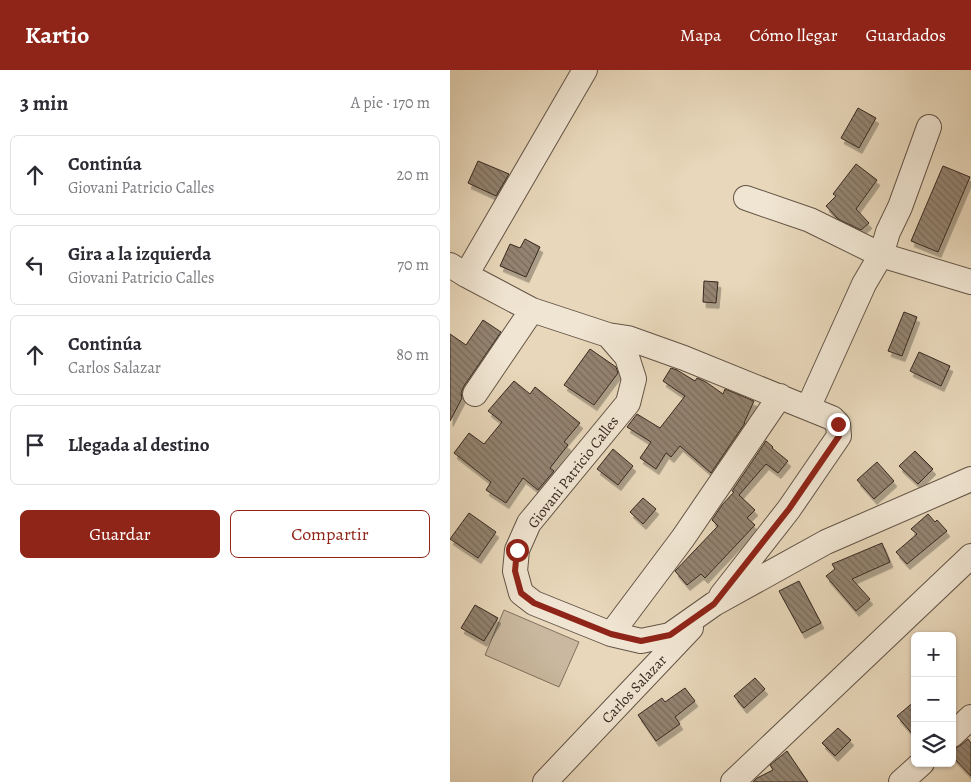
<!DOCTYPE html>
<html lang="es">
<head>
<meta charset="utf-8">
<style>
  :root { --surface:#fff; --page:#f7f7f7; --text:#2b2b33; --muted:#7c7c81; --line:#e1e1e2; --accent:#8f2418 }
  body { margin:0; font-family:Alegreya,serif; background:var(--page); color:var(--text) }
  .controls { position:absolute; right:15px; bottom:15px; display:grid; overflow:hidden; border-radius:8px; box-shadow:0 1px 4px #0004 }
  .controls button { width:45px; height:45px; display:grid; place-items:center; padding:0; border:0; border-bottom:1px solid var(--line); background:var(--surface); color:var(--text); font:25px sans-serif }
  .stop { position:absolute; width:15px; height:15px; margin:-11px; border:4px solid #8f2418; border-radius:50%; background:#fff }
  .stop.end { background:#8f2418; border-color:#fff; box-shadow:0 1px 5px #0008 }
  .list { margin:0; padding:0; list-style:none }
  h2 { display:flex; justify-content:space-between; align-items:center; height:65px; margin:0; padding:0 20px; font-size:21px }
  h2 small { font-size:16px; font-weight:400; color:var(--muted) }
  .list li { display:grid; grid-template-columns:32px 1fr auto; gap:15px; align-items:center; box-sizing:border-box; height:80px; margin:0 10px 10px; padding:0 10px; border:1px solid var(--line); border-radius:8px }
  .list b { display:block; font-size:19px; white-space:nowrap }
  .list p { margin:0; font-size:16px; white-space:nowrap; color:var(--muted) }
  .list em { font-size:16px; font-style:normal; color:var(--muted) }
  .actions { display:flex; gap:10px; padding:15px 20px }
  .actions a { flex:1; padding:11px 0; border:1px solid var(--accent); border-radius:8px; text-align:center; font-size:18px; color:var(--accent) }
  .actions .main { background:var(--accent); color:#fff }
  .icon { flex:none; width:28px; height:28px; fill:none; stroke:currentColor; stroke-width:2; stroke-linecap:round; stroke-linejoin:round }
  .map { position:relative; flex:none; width:521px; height:712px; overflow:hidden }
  header { display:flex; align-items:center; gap:30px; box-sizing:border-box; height:70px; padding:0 25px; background:var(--accent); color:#fff }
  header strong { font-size:24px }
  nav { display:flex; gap:28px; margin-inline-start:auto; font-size:18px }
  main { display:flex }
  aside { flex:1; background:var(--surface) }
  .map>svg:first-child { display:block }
  .green { fill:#cab9a0; stroke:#807060 }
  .building { fill:url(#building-back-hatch); stroke:#372820; filter:url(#shadow) }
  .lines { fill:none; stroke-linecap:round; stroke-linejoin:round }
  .minor-casing { stroke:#635446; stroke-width:26 }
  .minor { stroke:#f0e5d2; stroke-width:24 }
  .route { stroke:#8f2418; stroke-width:6 }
  .labels { text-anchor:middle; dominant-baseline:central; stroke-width:4; stroke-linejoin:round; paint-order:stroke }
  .street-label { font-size:15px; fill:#372820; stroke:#f0e5d2 }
</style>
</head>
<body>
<header>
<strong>Kartio</strong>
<nav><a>Mapa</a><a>Cómo llegar</a><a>Guardados</a></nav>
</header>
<main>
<aside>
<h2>3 min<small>A pie · 170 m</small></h2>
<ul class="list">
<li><svg class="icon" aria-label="ahead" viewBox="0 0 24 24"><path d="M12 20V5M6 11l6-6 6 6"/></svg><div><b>Continúa</b><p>Giovani Patricio Calles</p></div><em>20 m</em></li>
<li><svg class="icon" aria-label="left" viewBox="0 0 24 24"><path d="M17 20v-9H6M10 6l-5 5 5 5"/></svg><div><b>Gira a la izquierda</b><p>Giovani Patricio Calles</p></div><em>70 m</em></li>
<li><svg class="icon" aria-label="ahead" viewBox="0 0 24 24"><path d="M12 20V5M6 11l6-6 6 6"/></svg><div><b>Continúa</b><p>Carlos Salazar</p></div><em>80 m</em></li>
<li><svg class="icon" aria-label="arrive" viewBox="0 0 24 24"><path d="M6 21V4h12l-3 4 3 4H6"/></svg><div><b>Llegada al destino</b></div></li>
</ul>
<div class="actions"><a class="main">Guardar</a><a>Compartir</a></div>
</aside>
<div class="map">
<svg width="521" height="712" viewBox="0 0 521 712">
  <defs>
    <pattern id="building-back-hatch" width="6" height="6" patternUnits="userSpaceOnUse" patternTransform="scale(1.25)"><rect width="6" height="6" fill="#938370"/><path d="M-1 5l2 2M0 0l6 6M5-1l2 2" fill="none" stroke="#796b5c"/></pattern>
    <filter id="shadow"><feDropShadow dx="3" dy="5.5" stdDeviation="0" flood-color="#0004"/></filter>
  </defs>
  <rect width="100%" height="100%" fill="#e8d7ba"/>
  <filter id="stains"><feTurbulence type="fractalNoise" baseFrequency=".004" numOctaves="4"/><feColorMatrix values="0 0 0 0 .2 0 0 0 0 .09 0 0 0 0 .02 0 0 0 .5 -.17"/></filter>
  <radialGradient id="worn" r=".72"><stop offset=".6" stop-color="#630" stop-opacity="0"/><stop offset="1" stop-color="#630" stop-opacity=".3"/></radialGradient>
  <!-- green -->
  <path class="green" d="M54 540 129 572 109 617 35 585Z"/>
  <!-- building -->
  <path class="building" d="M408 38 426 48 409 78 391 68Z
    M28 91 59 104 46 126 18 113Z
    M406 94 427 110 406 139 419 153 411 160 388 149 376 136 386 126 383 124Z
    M493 96 520 107 488 182 461 171Z
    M75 169 90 177 76 207 50 196 60 174 70 178Z
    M254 211 268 212 266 233 253 232Z
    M454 242 467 247 452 286 438 281Z
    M33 250 51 262 14 316 11 323 12 328 0 351V264L16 275Z
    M140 279 166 297 168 303 144 335 114 315Z
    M469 282 500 296 491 316 460 301Z
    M221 298 227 300 245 311 247 308 256 312 273 324 275 319 304 331 294 353H295L261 403 230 376 221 387 216 383 206 399 190 388 201 372 177 357 187 344 210 358 235 326 213 311Z
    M64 311 80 324 85 317 130 353 114 372 118 375 100 398 104 401 88 420 73 408 56 433 36 420 41 412 4 383 19 363 34 374 52 352 38 341Z
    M316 371 323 377 322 378 338 391 328 403 316 394 289 425 305 440 297 448 305 455 255 508 251 504 237 515 225 501 268 456 262 450 272 435 284 422 282 421Z
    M163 379 183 396 168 415 147 399Z
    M465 381 483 399 468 414 449 396Z
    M427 392 444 411 424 429 407 410Z
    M193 428 206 439 193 454 180 442Z
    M19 443 46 462 28 488 0 469Z
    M478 444 485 452 487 450 497 461 457 494 446 482 467 464 461 459Z
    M432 473 440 492 402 509 420 529 406 541 376 506 385 499 382 494Z
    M349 511 371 553 352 563 329 521Z
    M25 535 48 548 34 571 11 558Z
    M305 608 315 619 294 638 284 626Z
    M235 618 245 631 225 647 230 654 206 671 188 645 212 628 215 632Z
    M465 631V667L447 646Z
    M388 658 401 670 385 686 372 673Z
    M518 669 521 673V706L502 686V678H506L511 675Z
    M337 681 358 712H303L307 708 323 700 320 695Z"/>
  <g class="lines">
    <defs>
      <path id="minor" d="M296 128 360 150 431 185 521 212
        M0 195 16 205 82 240 158 265 177 287 184 309 178 333 79 453 67 480 65 501 71 523 84 533 161 564 191 571 220 565 264 534 376 472 521 409
        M16 205 135 0
        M158 265 178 268 234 288 382 348 388 354 389 366 339 439 271 526
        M25 324 82 240
        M358 338 414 214 431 185 438 162 450 137 479 57
        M161 564 233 468 330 326
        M502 665 521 647
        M95 712 241 558
        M283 712 521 486
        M451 712 472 693"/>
    </defs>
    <!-- minor casing -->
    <use href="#minor" class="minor-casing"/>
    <!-- minor -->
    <use href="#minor" class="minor"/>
  </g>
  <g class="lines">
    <!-- route -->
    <path class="route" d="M67 480 65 501 71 523 84 533 161 564 191 571 220 565 264 534 339 439 389 366 388 354"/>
  </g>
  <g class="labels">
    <!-- street labels -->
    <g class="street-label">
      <text transform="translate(123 402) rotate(-52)">Giovani Patricio Calles</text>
      <text transform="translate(184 619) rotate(-47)">Carlos Salazar</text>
    </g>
  </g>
  <rect width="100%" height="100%" filter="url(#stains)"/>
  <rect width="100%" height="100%" fill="url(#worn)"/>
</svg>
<div class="controls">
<button>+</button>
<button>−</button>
<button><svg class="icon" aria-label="layers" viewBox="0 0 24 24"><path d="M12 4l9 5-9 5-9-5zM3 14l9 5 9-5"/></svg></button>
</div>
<div class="stop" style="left:67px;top:480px"></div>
<div class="stop end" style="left:388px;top:354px"></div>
</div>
</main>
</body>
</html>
